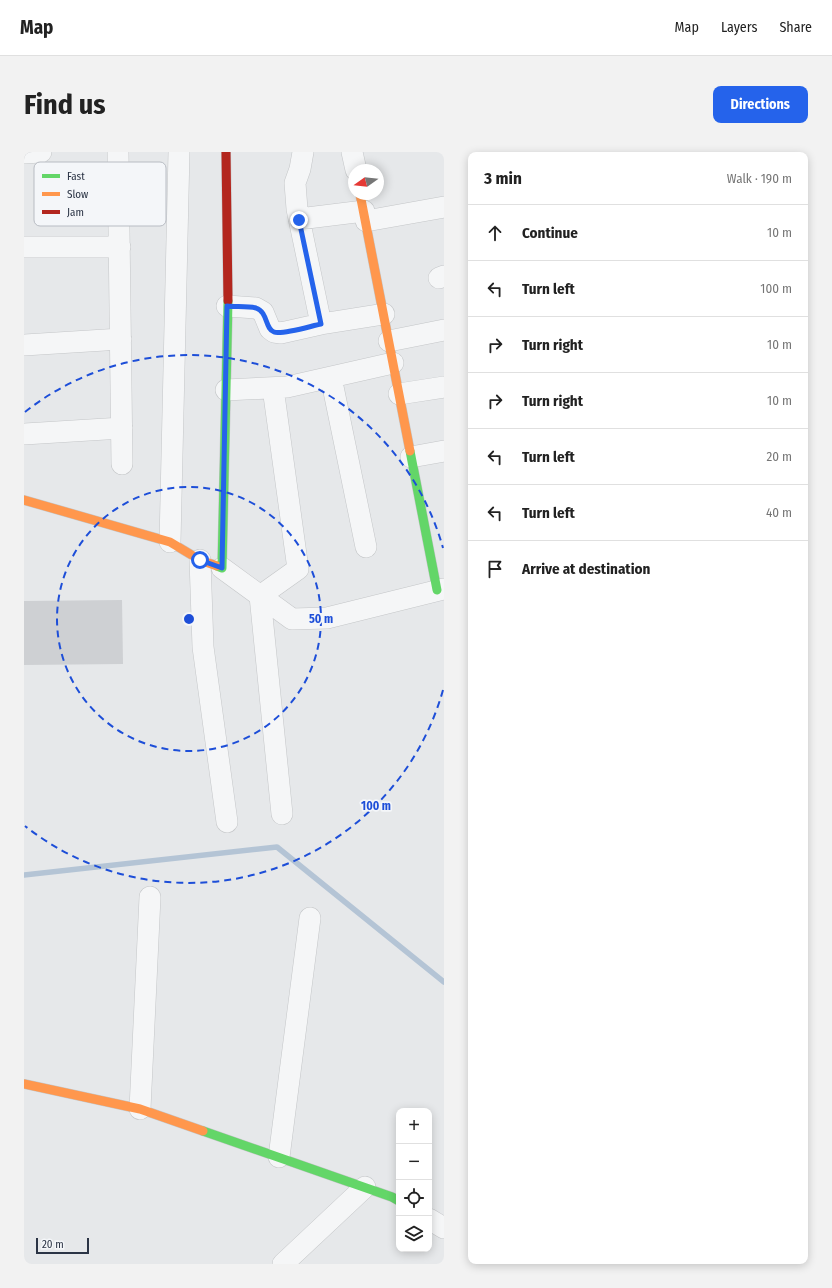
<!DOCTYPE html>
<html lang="en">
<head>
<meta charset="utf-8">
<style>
  :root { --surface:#fff; --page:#f2f2f2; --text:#222; --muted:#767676; --line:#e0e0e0; --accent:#2563eb }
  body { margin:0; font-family:"Fira Sans Condensed",sans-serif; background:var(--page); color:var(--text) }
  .controls { position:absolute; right:12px; bottom:12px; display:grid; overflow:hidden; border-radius:8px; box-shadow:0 2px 10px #0003 }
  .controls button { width:36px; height:36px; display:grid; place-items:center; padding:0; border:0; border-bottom:1px solid var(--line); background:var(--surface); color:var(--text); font:20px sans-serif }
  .compass { position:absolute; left:324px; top:12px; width:36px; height:36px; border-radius:50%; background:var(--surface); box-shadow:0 2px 10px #0003; rotate:255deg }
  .scale { position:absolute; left:12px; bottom:10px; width:53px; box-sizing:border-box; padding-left:4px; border:2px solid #2b3445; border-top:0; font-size:11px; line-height:14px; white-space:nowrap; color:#2b3445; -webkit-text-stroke:3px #f4f6f9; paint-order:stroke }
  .stop { position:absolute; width:12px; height:12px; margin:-9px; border:3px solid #2563eb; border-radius:50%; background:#fff }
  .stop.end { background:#2563eb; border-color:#fff; box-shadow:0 1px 4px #0008 }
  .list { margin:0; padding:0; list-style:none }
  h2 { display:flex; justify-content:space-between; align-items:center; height:52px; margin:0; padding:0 16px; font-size:17px }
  h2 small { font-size:13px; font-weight:400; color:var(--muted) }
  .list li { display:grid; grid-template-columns:26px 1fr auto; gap:12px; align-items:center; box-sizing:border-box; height:56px; padding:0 16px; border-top:1px solid var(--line) }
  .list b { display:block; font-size:15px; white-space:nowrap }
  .list em { font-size:13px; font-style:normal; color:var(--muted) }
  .icon { flex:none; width:22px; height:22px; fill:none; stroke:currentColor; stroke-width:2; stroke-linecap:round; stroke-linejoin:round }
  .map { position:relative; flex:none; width:420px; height:1112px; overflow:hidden; border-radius:8px }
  header { display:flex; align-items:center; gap:24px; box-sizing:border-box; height:56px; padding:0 20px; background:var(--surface); border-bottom:1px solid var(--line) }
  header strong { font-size:19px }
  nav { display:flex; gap:22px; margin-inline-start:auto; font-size:14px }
  .intro { display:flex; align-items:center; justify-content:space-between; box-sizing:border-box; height:96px; padding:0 24px }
  h1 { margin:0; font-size:28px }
  .button { padding:10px 18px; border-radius:8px; background:var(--accent); color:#fff; font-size:14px; font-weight:700 }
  main { display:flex; gap:24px; padding:0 24px }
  aside { flex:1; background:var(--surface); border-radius:8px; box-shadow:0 2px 10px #0003 }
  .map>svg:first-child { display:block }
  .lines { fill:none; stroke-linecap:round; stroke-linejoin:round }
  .stream { stroke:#b4c4d5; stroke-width:5.5 }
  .building { fill:#ced0d3 }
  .street-casing { stroke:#c4c6c8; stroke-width:22 }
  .fast-casing { stroke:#c4c6c8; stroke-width:10 }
  .slow-casing { stroke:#c4c6c8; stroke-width:10 }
  .jam-casing { stroke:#c4c6c8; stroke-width:10 }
  .street { stroke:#f5f6f7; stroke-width:21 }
  .fast { stroke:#63d668; stroke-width:9 }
  .slow { stroke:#ff974d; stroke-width:9 }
  .jam { stroke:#b3261e; stroke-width:9 }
  .route { stroke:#2563eb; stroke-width:5 }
  .ring { fill:none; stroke:#1d4ed8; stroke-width:2; stroke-dasharray:7 5 }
  .key { fill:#f4f6f9; stroke:#b8bcc3; stroke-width:1 }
  .key-label { font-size:11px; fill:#2b3445 }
  .centre { fill:#1d4ed8; stroke:#f4f6f9; stroke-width:2 }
  .ring-label { font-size:12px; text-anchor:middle; font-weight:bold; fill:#1d4ed8; stroke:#f4f6f9; stroke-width:3.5; stroke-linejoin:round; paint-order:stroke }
</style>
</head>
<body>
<header>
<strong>Map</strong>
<nav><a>Map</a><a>Layers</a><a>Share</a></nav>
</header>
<div class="intro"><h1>Find us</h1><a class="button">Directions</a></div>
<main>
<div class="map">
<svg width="420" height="1112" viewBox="0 0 420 1112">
  <rect width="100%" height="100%" fill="#e6e8ea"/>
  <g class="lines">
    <!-- stream -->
    <path class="stream" d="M0 723 253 695 420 830"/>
  </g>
  <!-- building -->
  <path class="building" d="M98 448 99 512 0 513V449Z"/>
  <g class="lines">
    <defs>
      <path id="street" d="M94 0 98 312
        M279 0 276 17 271 31 273 57 297 172
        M328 0 332 18
        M0 1 17 0
        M275 67 340 59
        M342 69 420 55
        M0 95H96
        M415 126 420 124
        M203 154 232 156 239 160 246 177 250 180 257 181 297 172 360 162
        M365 189 420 178
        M0 193 97 187
        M307 225 342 395
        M249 236 274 417 236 444 258 662
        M202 238 263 235 369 211
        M375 242 420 235
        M0 282 98 276
        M387 305 420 299
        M146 390 155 0
        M176 408 179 495 203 670
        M198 416 268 467 303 466 420 437
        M116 957 126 745
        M255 1005 286 766
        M405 1067 420 1076
        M259 1112 341 1035"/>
      <path id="fast" d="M386 299 413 438
        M193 414 198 416 204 149
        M179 979 368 1045 375 1049"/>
      <path id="slow" d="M336 42 386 299
        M0 348 146 390 176 408 193 414
        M0 932 116 957 179 979"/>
      <path id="jam" d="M202 0 204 149"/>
    </defs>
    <!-- street casing -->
    <use href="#street" class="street-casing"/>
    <!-- fast casing -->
    <use href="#fast" class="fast-casing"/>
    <!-- slow casing -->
    <use href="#slow" class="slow-casing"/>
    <!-- jam casing -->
    <use href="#jam" class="jam-casing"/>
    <!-- street -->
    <use href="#street" class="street"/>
    <!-- fast -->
    <use href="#fast" class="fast"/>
    <!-- slow -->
    <use href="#slow" class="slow"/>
    <!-- jam -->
    <use href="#jam" class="jam"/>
  </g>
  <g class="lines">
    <!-- route -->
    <path class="route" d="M176 408 198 416 203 154C211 155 224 154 232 156 244 160 241 177 250 180 258 183 287 174 297 172L275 68"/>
  </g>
  <!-- distance rings -->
  <g class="ring">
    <circle cx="165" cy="467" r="132"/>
    <path d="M419 538A264 264 0 0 1 1 674M1 260A264 264 0 0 1 419 396"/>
  </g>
  <!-- legend -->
  <rect x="10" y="10" width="132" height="64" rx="6" class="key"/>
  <rect x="18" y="22" width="18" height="4" fill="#63d668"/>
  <rect x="18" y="40" width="18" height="4" fill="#ff974d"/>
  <rect x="18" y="58" width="18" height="4" fill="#b3261e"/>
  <g class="key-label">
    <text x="43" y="28">Fast</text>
    <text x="43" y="46">Slow</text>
    <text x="43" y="64">Jam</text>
  </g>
  <circle cx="165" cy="467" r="6" class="centre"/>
  <g class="ring-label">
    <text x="297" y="471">50 m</text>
    <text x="352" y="658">100 m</text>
  </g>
</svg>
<div class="controls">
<button>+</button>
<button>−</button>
<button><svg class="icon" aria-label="locate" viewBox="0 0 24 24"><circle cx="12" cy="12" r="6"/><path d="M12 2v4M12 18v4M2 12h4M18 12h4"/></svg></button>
<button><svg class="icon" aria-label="layers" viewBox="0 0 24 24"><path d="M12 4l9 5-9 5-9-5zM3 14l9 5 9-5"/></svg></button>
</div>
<svg class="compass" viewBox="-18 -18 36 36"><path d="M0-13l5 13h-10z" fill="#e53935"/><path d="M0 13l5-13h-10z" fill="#767676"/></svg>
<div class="scale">20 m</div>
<div class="stop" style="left:176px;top:408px"></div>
<div class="stop end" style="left:275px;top:68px"></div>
</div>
<aside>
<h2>3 min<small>Walk · 190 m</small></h2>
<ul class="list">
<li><svg class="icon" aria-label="ahead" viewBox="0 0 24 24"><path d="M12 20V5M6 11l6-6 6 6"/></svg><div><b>Continue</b></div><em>10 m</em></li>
<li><svg class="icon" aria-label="left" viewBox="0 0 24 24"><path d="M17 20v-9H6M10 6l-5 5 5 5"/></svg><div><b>Turn left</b></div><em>100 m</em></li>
<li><svg class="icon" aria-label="right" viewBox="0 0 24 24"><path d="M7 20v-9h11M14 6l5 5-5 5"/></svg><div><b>Turn right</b></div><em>10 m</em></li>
<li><svg class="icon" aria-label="right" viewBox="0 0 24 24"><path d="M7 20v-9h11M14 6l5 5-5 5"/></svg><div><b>Turn right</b></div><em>10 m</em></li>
<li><svg class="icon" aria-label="left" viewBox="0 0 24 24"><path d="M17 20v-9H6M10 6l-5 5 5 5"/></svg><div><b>Turn left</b></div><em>20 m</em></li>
<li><svg class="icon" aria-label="left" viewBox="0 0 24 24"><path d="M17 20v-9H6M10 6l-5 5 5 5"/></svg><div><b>Turn left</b></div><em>40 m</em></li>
<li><svg class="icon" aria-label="arrive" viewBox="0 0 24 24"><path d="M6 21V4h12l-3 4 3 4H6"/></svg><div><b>Arrive at destination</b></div></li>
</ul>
</aside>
</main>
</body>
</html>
